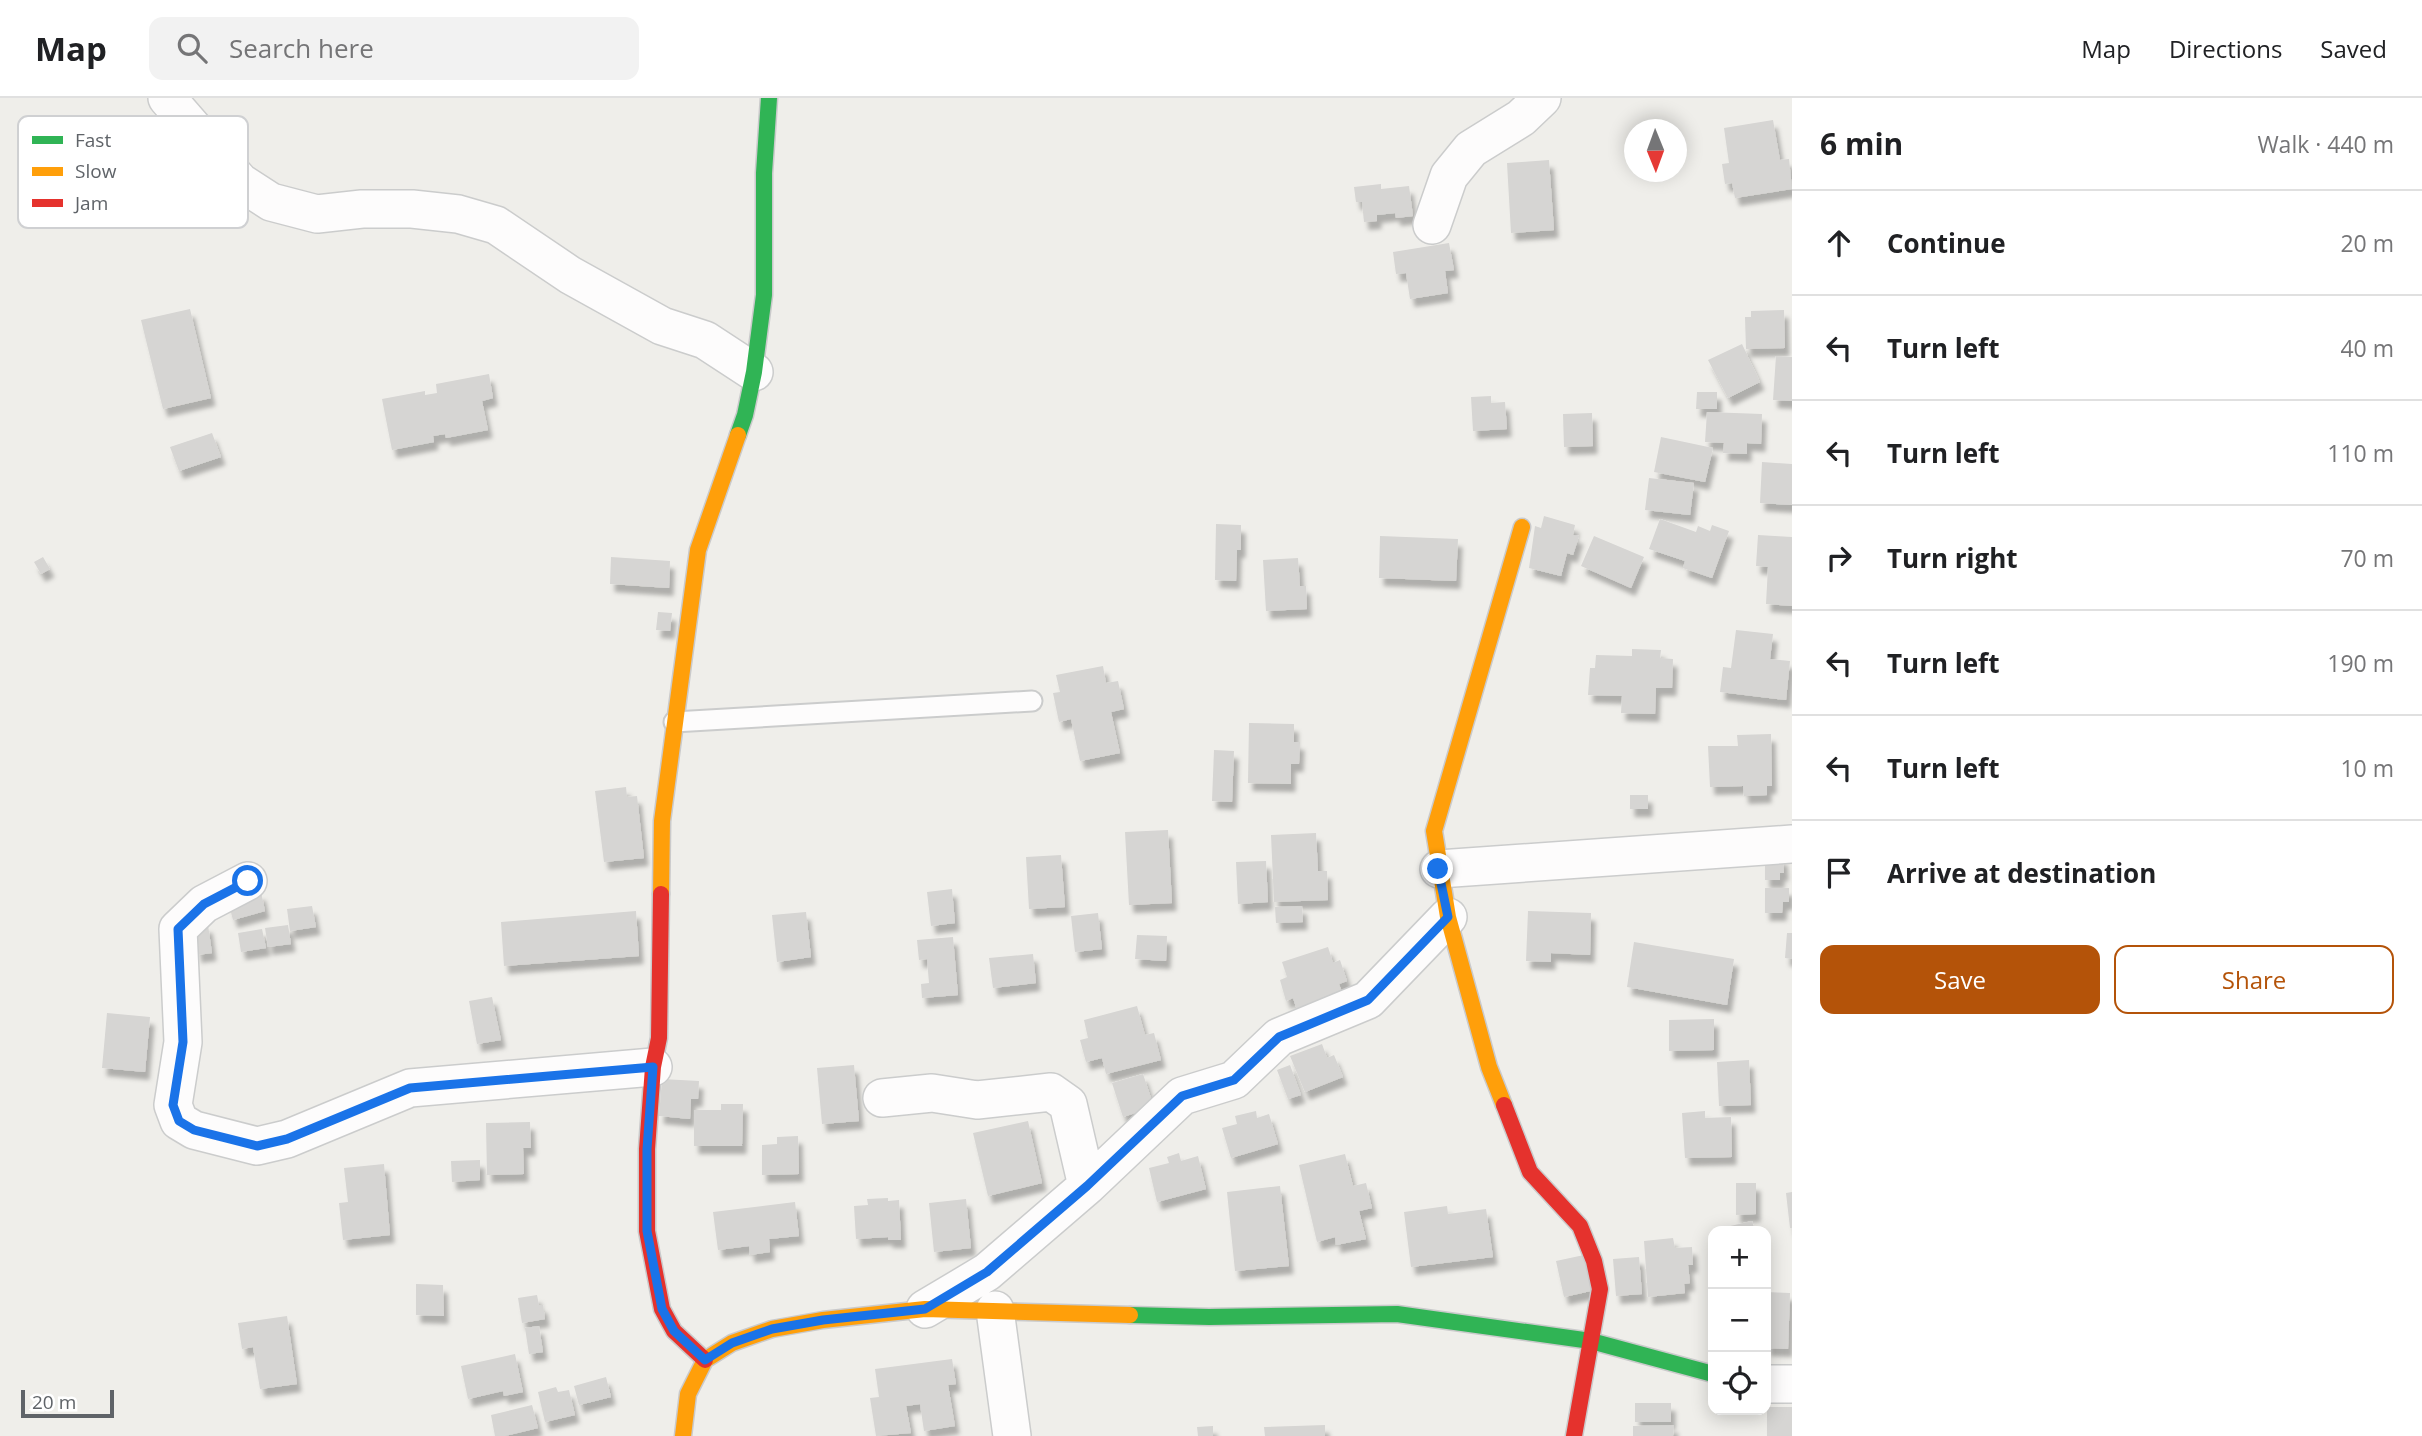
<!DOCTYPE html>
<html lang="en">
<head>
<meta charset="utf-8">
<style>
  :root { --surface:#fff; --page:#f2f2f2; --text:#202124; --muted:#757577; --line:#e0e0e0; --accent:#b45309 }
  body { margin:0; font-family:"Open Sans",sans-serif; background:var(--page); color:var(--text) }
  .controls { position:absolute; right:21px; bottom:21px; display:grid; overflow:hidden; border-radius:14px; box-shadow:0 4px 18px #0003 }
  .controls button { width:63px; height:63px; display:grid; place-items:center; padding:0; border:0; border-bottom:2px solid var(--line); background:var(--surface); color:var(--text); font:35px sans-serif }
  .compass { position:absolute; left:1624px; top:21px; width:63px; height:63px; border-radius:50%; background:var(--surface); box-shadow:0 4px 18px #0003; rotate:179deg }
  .scale { position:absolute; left:21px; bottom:18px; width:93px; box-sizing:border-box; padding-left:7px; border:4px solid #5f6368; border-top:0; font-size:19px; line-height:24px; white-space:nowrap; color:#5f6368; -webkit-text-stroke:5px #fff; paint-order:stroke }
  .stop { position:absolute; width:21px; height:21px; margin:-16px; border:5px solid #1a73e8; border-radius:50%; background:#fff }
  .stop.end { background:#1a73e8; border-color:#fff; box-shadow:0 2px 7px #0008 }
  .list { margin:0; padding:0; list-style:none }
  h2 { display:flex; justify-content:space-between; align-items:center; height:91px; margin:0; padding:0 28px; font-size:30px }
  h2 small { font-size:23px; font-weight:400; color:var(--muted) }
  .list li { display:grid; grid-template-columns:46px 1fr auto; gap:21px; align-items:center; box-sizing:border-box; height:105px; padding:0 28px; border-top:2px solid var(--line) }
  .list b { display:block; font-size:26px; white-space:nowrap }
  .list em { font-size:23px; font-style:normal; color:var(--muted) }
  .actions { display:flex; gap:14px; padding:21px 28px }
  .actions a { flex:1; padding:16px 0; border:2px solid var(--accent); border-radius:14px; text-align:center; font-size:24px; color:var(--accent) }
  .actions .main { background:var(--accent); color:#fff }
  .icon { flex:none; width:38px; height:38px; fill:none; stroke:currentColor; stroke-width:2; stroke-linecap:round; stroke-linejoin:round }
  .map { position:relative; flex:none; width:1792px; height:1338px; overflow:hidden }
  header { display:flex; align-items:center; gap:42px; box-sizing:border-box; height:98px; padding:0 35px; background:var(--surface); border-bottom:2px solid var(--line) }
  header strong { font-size:33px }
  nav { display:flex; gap:38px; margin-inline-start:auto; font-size:24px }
  .search { width:490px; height:63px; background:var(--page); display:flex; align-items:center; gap:18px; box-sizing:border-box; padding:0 24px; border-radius:14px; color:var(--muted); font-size:26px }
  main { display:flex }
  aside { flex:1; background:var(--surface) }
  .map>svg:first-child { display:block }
  .building { fill:#d6d5d3; filter:url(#shadow) }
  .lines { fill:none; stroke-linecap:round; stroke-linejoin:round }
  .lane-casing { stroke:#cbcccc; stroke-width:23 }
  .street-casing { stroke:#cbcccc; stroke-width:40 }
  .fast-casing { stroke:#cacacb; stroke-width:19 }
  .slow-casing { stroke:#cacacb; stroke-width:19 }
  .jam-casing { stroke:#cacacb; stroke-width:19 }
  .lane { stroke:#fdfcfc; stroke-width:19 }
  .street { stroke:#fdfcfc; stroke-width:37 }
  .fast { stroke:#30b455; stroke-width:16 }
  .slow { stroke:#ff9f0a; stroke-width:16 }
  .jam { stroke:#e5322d; stroke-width:16 }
  .route { stroke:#1a73e8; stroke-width:9 }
  .key { fill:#fff; stroke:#cfd0d2; stroke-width:2 }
  .key-label { font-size:19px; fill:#5f6368 }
</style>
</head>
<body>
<header>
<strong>Map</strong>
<div class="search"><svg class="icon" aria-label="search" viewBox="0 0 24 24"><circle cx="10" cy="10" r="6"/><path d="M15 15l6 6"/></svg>Search here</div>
<nav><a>Map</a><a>Directions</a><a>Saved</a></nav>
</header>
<main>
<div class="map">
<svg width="1792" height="1338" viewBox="0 0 1792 1338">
  <defs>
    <filter id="shadow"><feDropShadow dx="4.5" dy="8" stdDeviation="2" flood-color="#0004"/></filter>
  </defs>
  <rect width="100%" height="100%" fill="#efeeea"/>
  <!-- building -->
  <path class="building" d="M1773 22 1780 62 1789 61 1792 91 1735 100 1732 85 1725 86 1722 66 1729 65 1724 30Z
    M1549 62 1554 132 1511 135 1507 65Z
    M1381 86V91L1409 88 1413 118 1396 120 1395 115 1377 117V123L1364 124 1362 104H1356L1354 89Z
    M1449 145 1454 172 1445 173 1448 195 1410 201 1406 175 1396 176 1393 154Z
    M190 211 211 300 163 311 141 222Z
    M1784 212 1785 250 1746 251 1745 219H1751V213Z
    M1742 246 1760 284 1728 300 1708 262Z
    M1776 258 1792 259V303L1773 302Z
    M489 276 493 300 482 303 488 332 446 340 445 336 433 338 434 344 392 352 382 301 425 293V297L437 295 436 286Z
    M1697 294H1717V311H1696Z
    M1491 298V305L1505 304 1507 331 1473 333 1471 299Z
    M1707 314 1762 316 1761 346 1747 345V356L1723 355 1724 345 1705 344Z
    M1592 315 1593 348 1564 349 1563 316Z
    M212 335 221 359 179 373 170 349Z
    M1661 339 1713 350 1705 384 1654 374Z
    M1762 364 1792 366V407L1760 405Z
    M1649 380 1694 385 1690 417 1645 412Z
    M1544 418 1575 427 1573 437 1579 438 1573 457 1567 455 1561 478 1529 470 1535 428 1541 430Z
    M1660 421 1696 434 1698 428 1710 433 1712 427 1729 433 1712 480 1683 470 1685 463 1649 451Z
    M1216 426 1241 427V452H1237L1236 483 1215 482Z
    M1758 437 1792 439V508L1766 506 1768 469 1756 468Z
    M1380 438 1458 441 1456 483 1379 480Z
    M1594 438 1644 459 1631 490 1581 468Z
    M43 459 50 471 41 476 34 464Z
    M611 459 670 463 669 490 610 486Z
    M1298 460 1300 488H1306L1307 511 1266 513 1263 462Z
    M658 514 672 515 670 533 656 532Z
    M1736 532 1773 536 1770 561 1790 563 1786 602 1720 594 1723 569 1731 570Z
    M1632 551 1661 552 1660 560 1673 561 1672 590H1656L1655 616 1621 615 1622 598 1588 597 1590 570H1595L1596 557 1632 558Z
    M1103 568 1106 585 1118 583 1124 611 1111 614 1120 655 1080 663 1071 621 1059 624 1053 595 1060 594 1056 577Z
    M1249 625 1294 626V644H1300L1299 666H1291V686L1248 685Z
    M1771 636 1772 688H1767V697L1744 698 1743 688 1710 689 1708 648H1738L1737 637Z
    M1214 652 1234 653 1232 704 1212 703Z
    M626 689 627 699 637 698 644 760 604 764 595 693Z
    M1630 697H1648V711H1630Z
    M1168 732 1172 805 1129 807 1125 734Z
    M1316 735 1318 773H1327L1328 802 1274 804 1271 737Z
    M1061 757 1065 809 1029 811 1026 759Z
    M1765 759H1783L1784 775H1780V782H1765Z
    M1266 763 1268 804 1238 806 1236 764Z
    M1765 790H1789V804H1783L1782 815H1765Z
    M952 791 955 825 931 828 927 794Z
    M261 794 265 813 233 822 228 803Z
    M312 808 316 829 290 833 287 811Z
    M1302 808 1303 824 1276 825 1275 809Z
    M636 813 639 858 504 868 501 824Z
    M1528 813 1591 815 1590 857 1551 855V864L1526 863Z
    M806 814 811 859 777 864 772 817Z
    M1098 815 1102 851 1075 854 1071 818Z
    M208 827 212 855 197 857 193 828Z
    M288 827 291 846 268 849 265 830Z
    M262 831 266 850 241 854 238 835Z
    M1787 835H1792V861L1785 860Z
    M1137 837 1167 838 1166 863 1135 861Z
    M953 839 958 897 922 900 921 886 929 885 927 861 919 862 917 842Z
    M1634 844 1734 861 1727 907 1627 889Z
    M1328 849 1333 865 1340 862 1347 883 1339 886 1343 897 1297 912 1293 900 1286 903 1280 882 1287 879 1282 864Z
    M1033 856 1036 885 993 890 989 860Z
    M492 899 501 942 477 946 469 903Z
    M1137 908 1145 937 1154 935 1161 962 1106 976 1102 960 1086 964 1080 942 1088 940 1084 922Z
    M107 915 150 919 145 974 102 970Z
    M1714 921V952L1669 953V922Z
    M1322 946 1327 960 1334 957 1343 979 1305 994 1290 958Z
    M1749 962 1751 1007 1719 1008 1717 964Z
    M854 967 859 1023 822 1026 817 970Z
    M1290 967 1301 997 1288 1001 1277 972Z
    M1143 976 1154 1009 1123 1019 1112 985Z
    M662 981 699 983 698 1001H691L690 1021 659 1018Z
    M721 1006H743L742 1048H694V1012H721Z
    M1256 1013 1257 1020 1269 1016 1278 1046 1231 1060 1222 1030 1237 1026 1235 1018Z
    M1705 1013V1020L1731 1019 1732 1059 1685 1060 1682 1015Z
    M1028 1023 1042 1085 988 1098 973 1035Z
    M530 1024 531 1050H523L524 1076 487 1077 486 1025Z
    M798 1038 799 1076 762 1077V1047L777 1046V1039Z
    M1179 1055 1181 1063 1198 1058 1206 1091 1157 1104 1149 1070 1169 1065 1167 1059Z
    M1345 1056 1353 1088 1366 1085 1372 1110 1359 1113 1366 1141 1336 1147 1335 1139 1317 1144 1299 1067Z
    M480 1062V1082L452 1084 451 1063Z
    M384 1066 390 1137 343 1142 339 1105 348 1104 344 1070Z
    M1736 1085H1756V1116L1736 1117Z
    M1280 1088 1289 1168 1235 1173 1227 1094Z
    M1792 1094V1130H1790L1786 1095Z
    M888 1100V1103L899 1102 901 1142H888V1139L856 1141 854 1108 868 1107 867 1101Z
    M966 1101 971 1150 934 1154 929 1105Z
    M795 1104 799 1138 769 1141 770 1154 750 1157 749 1148 718 1152 713 1114Z
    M1447 1108 1448 1116 1486 1111 1493 1159 1411 1169 1404 1114Z
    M1752 1123 1755 1133H1727L1726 1129Z
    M1673 1140 1675 1150 1692 1149 1693 1167H1688L1690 1185 1684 1186 1685 1195 1648 1199 1644 1143Z
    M1584 1157 1591 1193 1564 1199 1556 1163Z
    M1639 1159 1642 1196 1616 1198 1613 1161Z
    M416 1186 443 1187 444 1218 416 1217Z
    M1766 1194 1790 1195 1788 1251 1766 1250Z
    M537 1197 539 1207H543L545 1221 522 1225 518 1200Z
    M287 1218 297 1286 260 1291 253 1249 242 1251 238 1225Z
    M539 1228 543 1254 529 1256 525 1230Z
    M515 1256 523 1294 504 1298 503 1293 468 1301 461 1268Z
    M952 1261 956 1286 948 1287 955 1328 924 1333 920 1306 906 1308 911 1335 876 1338 870 1300 879 1299 875 1271Z
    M606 1279 611 1299 579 1307 574 1288Z
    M556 1289 558 1294 569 1292 575 1317 545 1324 538 1294Z
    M1635 1305H1671V1324H1635Z
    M532 1307 538 1330 505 1338H495L491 1317Z
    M1767 1309H1792V1338H1767Z
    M1325 1327V1338H1265L1264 1329Z
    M1674 1327 1673 1338H1633V1328Z
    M1213 1328V1338H1198L1197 1329Z"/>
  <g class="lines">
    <defs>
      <path id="lane" d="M674 624 1032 603"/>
      <path id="street" d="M167 0 240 84 271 104 317 116 362 111H412L458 116 496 127 570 177 662 228 705 242 754 274
        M1432 127 1449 78 1471 51 1521 20 1542 0
        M1439 771 1792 746
        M248 783 204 806 178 831 183 944 173 1007 179 1023 194 1032 257 1048 287 1041 410 990 653 969
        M882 1000 932 995 977 1002 1051 994 1068 1006 1087 1088
        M925 1211 987 1174 1087 1088 1182 998 1234 982 1279 939 1368 902 1448 819
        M995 1212 1012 1338
        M1766 1286H1792"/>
      <path id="fast" d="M738 337 745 317 754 274 764 197V75L769 0
        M1130 1217 1209 1219 1397 1216 1591 1243 1713 1276"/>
      <path id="slow" d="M661 796 662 723 698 452 738 337
        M1504 1007 1489 969 1448 819 1434 733 1522 429
        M683 1338 688 1296 705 1262 732 1245 772 1231 823 1222 925 1211 1130 1217"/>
      <path id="jam" d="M661 796 659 940 653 969 647 1051V1133L662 1211 674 1233 705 1262
        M1504 1007 1530 1074 1580 1128 1594 1163 1600 1191 1574 1338"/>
    </defs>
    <!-- lane casing -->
    <use href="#lane" class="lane-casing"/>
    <!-- street casing -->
    <use href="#street" class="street-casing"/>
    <!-- fast casing -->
    <use href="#fast" class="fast-casing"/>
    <!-- slow casing -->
    <use href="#slow" class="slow-casing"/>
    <!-- jam casing -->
    <use href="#jam" class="jam-casing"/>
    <!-- lane -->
    <use href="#lane" class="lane"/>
    <!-- street -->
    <use href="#street" class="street"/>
    <!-- fast -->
    <use href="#fast" class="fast"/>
    <!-- slow -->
    <use href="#slow" class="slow"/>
    <!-- jam -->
    <use href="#jam" class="jam"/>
  </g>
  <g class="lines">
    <!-- route -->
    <path class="route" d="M248 783 204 806 178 831 183 944 173 1007 179 1023 194 1032 257 1048 287 1041 410 990 653 969 647 1051V1133L662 1211 674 1233 705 1262 732 1245 772 1231 823 1222 925 1211 987 1174 1087 1088 1182 998 1234 982 1279 939 1368 902 1448 819 1438 771"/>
  </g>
  <!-- legend -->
  <rect x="18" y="18" width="230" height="112" rx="10" class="key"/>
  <rect x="32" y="38" width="31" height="8" fill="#30b455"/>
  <rect x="32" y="69" width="31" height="9" fill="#ff9f0a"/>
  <rect x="32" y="101" width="31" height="8" fill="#e5322d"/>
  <g class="key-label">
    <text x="75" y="49">Fast</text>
    <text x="75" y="80">Slow</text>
    <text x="75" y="112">Jam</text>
  </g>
</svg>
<div class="controls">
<button>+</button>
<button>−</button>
<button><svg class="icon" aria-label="locate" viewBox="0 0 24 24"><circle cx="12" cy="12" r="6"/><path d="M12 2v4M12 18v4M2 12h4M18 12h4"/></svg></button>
</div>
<svg class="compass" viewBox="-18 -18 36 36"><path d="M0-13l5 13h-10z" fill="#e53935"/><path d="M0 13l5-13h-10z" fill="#757577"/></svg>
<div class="scale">20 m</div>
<div class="stop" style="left:248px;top:783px"></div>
<div class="stop end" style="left:1438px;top:771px"></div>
</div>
<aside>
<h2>6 min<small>Walk · 440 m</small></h2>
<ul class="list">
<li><svg class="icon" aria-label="ahead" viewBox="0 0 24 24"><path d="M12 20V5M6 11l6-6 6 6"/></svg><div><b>Continue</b></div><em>20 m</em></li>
<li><svg class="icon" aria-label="left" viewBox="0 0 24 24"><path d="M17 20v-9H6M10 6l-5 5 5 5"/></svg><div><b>Turn left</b></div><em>40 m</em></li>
<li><svg class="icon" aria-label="left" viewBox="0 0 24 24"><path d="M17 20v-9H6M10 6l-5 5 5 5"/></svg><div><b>Turn left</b></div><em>110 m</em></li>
<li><svg class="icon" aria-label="right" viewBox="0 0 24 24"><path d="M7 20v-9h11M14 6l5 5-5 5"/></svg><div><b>Turn right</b></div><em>70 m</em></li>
<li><svg class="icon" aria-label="left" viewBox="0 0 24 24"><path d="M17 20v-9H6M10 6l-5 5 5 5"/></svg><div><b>Turn left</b></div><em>190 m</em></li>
<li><svg class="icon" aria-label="left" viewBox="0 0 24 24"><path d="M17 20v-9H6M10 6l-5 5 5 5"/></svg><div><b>Turn left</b></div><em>10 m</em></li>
<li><svg class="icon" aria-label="arrive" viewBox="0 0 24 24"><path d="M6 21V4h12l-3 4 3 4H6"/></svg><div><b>Arrive at destination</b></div></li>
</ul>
<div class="actions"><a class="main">Save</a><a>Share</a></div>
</aside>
</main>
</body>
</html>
